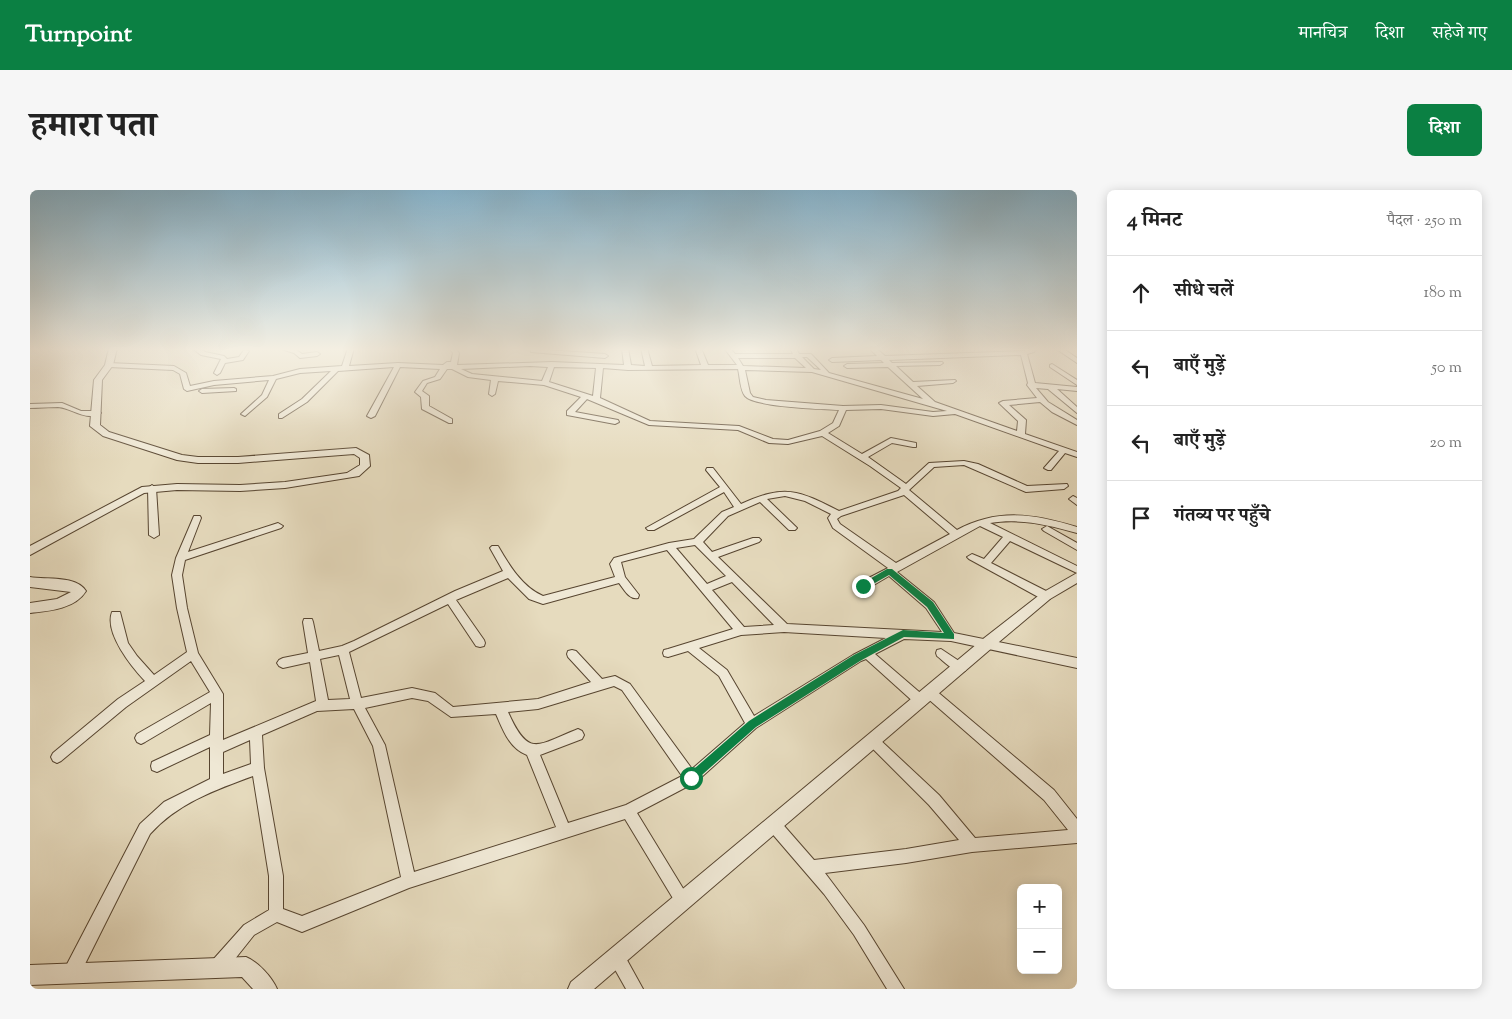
<!DOCTYPE html>
<html lang="hi">
<head>
<meta charset="utf-8">
<style>
  :root { --surface:#fff; --page:#f6f6f6; --text:#222; --muted:#767676; --line:#e0e0e0; --accent:#0b8043 }
  body { margin:0; font-family:"Sorts Mill Goudy","Noto Serif Devanagari",serif; background:var(--page); color:var(--text) }
  .controls { position:absolute; right:15px; bottom:15px; display:grid; overflow:hidden; border-radius:8px; box-shadow:0 2px 12px #0003 }
  .controls button { width:45px; height:45px; display:grid; place-items:center; padding:0; border:0; border-bottom:1px solid var(--line); background:var(--surface); color:var(--text); font:25px sans-serif }
  .stop { position:absolute; width:15px; height:15px; margin:-11px; border:4px solid #0b8043; border-radius:50%; background:#fff }
  .stop.end { background:#0b8043; border-color:#fff; box-shadow:0 1px 5px #0008 }
  .list { margin:0; padding:0; list-style:none }
  h2 { display:flex; justify-content:space-between; align-items:center; height:65px; margin:0; padding:0 20px; font-size:21px }
  h2 small { font-size:16px; font-weight:400; color:var(--muted) }
  .list li { display:grid; grid-template-columns:32px 1fr auto; gap:15px; align-items:center; box-sizing:border-box; height:75px; padding:0 20px; border-top:1px solid var(--line) }
  .list b { display:block; font-size:19px; white-space:nowrap }
  .list em { font-size:16px; font-style:normal; color:var(--muted) }
  .icon { flex:none; width:28px; height:28px; fill:none; stroke:currentColor; stroke-width:2; stroke-linecap:round; stroke-linejoin:round }
  .map { position:relative; flex:none; width:1047px; height:799px; overflow:hidden; border-radius:8px }
  header { display:flex; align-items:center; gap:30px; box-sizing:border-box; height:70px; padding:0 25px; background:var(--accent); color:#fff }
  header strong { font-size:24px }
  nav { display:flex; gap:28px; margin-inline-start:auto; font-size:18px }
  .intro { display:flex; align-items:center; justify-content:space-between; box-sizing:border-box; height:120px; padding:0 30px }
  h1 { margin:0; font-size:35px }
  .button { padding:12px 22px; border-radius:8px; background:var(--accent); color:#fff; font-size:18px; font-weight:700 }
  main { display:flex; gap:30px; padding:0 30px }
  aside { flex:1; background:var(--surface); border-radius:8px; box-shadow:0 2px 12px #0003 }
  .map>svg:first-child { display:block }
  .lines { fill:none; stroke-linecap:round; stroke-linejoin:round }
  .minor-casing { stroke:#574530; stroke-width:2 }
  .tertiary-casing { stroke:#574530; stroke-width:2 }
  .minor { fill:#efe8d5; fill-rule:evenodd }
  .tertiary { fill:#efe8d5; fill-rule:evenodd }
  .route { fill:#0b8043 }
</style>
</head>
<body>
<header>
<strong>Turnpoint</strong>
<nav><a>मानचित्र</a><a>दिशा</a><a>सहेजे गए</a></nav>
</header>
<div class="intro"><h1>हमारा पता</h1><a class="button">दिशा</a></div>
<main>
<div class="map">
<svg width="1047" height="799" viewBox="0 0 1047 799">
  <rect width="100%" height="100%" fill="#e6dbbe"/>
  <filter id="stains"><feTurbulence type="fractalNoise" baseFrequency=".004" numOctaves="4"/><feColorMatrix values="0 0 0 0 .2 0 0 0 0 .09 0 0 0 0 .02 0 0 0 .5 -.17"/></filter>
  <radialGradient id="worn" r=".72"><stop offset=".6" stop-color="#630" stop-opacity="0"/><stop offset="1" stop-color="#630" stop-opacity=".3"/></radialGradient>
  <g class="lines">
    <defs>
      <path id="minor" d="M162 158H169L175 162 194 166 197 169 209 167 214 160 219 161 213 170 195 173 190 183 187 185 184 183 191 169 171 165Z
        M248 158C256 158 265 158 272 164L287 162 290 164 287 166 270 168 264 163Z
        M318 158H324L319 176 368 173 413 175 417 172H421L423 163 419 158H425L429 163 427 175 522 172 594 175 592 158H598L601 175 615 176 611 158H617L622 176 671 175 665 158H671L678 175H707L694 158H700L705 164H763L760 158H766L769 164H781L799 183 893 209 858 177 817 178 814 176 817 174 854 173 851 170 802 172 799 170 802 168 847 166 839 158H846L855 166 994 161 1000 158H1006L1004 162 997 164 1005 193 1047 197V201L1027 199 1047 217V223L1018 199 1006 198 1018 212 1047 230V235L1022 222 1010 212 979 215 996 230 995 244 1047 262V267L1035 263 1021 280H1018L1014 278 1029 261 925 224 903 226 851 219 816 220 809 236 798 243 832 264 861 248 886 253V257H883L862 253 838 267 876 294 899 273 934 271 948 274 997 296 1037 294 1038 296 1034 299 996 302 934 275 904 277 879 300 927 340C968 318 1004 324 1047 337V343C1018 335 991 328 960 333L1047 376V383L980 351 961 373 1020 403 1021 406 1020 409H1012L939 369 937 367 942 364 954 369 973 347 950 336 867 382 904 412 924 443 1047 468V478L921 451 874 449 845 464 895 507 897 511 895 515 891 516 887 515 836 469 831 471 726 538 666 592 607 623 657 705 659 710 657 715 652 717 647 715 595 629 379 698 272 742 247 732 224 745 193 784 187 786 181 784 179 778 181 772 214 735 239 720V686L223 586C185 600 148 613 120 644L47 790 41 792 35 790 33 784 35 778 110 634 134 612 180 589V557L127 582 122 580 121 576 122 572 180 545 181 513 115 552 111 554 107 552 105 548 107 544 180 502 161 471 96 517 31 571 27 573 23 571 21 567 23 563 88 509 115 491C102 477 74 443 82 422H90L98 453 107 466 124 485 157 462 147 418 142 385 146 368 164 326H170L171 328 158 362 245 334 248 333 253 336 251 338 155 370 152 385 157 418 168 463 193 504V550L286 511 280 472 253 478 249 476 247 473 249 470 253 468 278 463 273 432 274 429H282L283 432 289 461 312 456 324 451 425 401 473 381 460 358 462 356H468C479 375 492 397 513 406L585 387 580 374 584 368 639 353 664 349 692 322 704 317 694 302 624 340H618L616 338 690 297 676 280 677 278H683L711 314C755 294 768 300 809 321L868 301 871 298 840 276 792 246 758 254 739 253 708 240 619 235 557 209 545 222 588 230 589 232 585 234 537 225V221L551 207 514 195 468 191 465 204 462 206 459 204 461 190 438 187 422 179H417L410 189 397 193 392 201 399 206V216L422 229V233H419L392 219 391 207 385 202 393 191 405 187 410 179 370 177 345 226 341 228 337 226 364 177 308 181 277 212 252 228H249V224L272 209 301 181 270 183 246 189 237 207 215 226 211 224 232 205 239 190 184 195 157 201 154 199 150 184 143 180 79 177 76 175 79 173 144 176 156 183 160 196 184 191 243 186 270 179 312 176ZM991 165 998 193 997 195 1007 208 973 211 969 213 988 231 987 241 905 212 887 196 923 193 926 191 925 190 883 192 866 176 910 175 913 173 912 172 862 173 859 170ZM772 167H777L791 180 784 179ZM708 168H765L776 178 713 176ZM500 176 518 177 512 191 442 184 431 179ZM524 177 566 178 563 206 519 192ZM573 178 598 180 708 179C710 187 710 200 715 206 724 217 792 219 809 220L803 233 790 241 758 250 743 249 709 236 620 231 570 208ZM715 180 782 182 917 221 903 222 851 215 813 216 736 210 723 207 720 203ZM874 305 920 344 866 373 810 334 807 329 811 326ZM755 306 775 311 801 324 798 328 803 338 858 378 829 393 828 396 829 399H837L859 386 896 418 912 442 757 434 688 367 729 352 731 350 729 348H723L682 362 673 352 698 326 730 312 759 340H765L767 338 765 336 737 309ZM665 355 696 386 677 394 646 358ZM637 360 703 439 638 459 634 460 633 463 634 466 638 467 658 461 689 486 715 533 662 579 600 494 585 486 572 489 546 461 542 460 538 461 537 464 538 467 561 492 508 509 423 517 405 503 382 498 331 508 319 462 418 414 446 456 450 457 454 456 455 453 454 450 426 410 433 407 478 388 499 409 513 414 589 393C594 399 599 410 608 408L609 405 595 387 591 372ZM702 392 744 435 714 437 682 400ZM754 442 856 448 823 465 724 526 697 480 669 458 711 445ZM309 465 320 509 298 510 290 469ZM584 496 592 500 652 586 596 615 538 633 510 565 552 549 554 545 552 541 548 539C507 555 499 569 478 522L508 519ZM382 508 398 511 421 527 466 524C473 540 479 558 497 565L526 637 384 682 355 555 335 518ZM324 519 343 556 371 687 272 726 253 719V686L234 578 232 545 287 521ZM220 550 221 574 193 584V562Z
        M1025 158H1032L1047 168V173Z
        M503 159 575 164 578 166 575 168 501 162V160Z
        M1022 174 1047 190V195L1020 177V175Z
        M204 198 206 199V201L172 203 169 201 172 199Z
        M32 213 51 221H67L71 223C56 232 42 218 28 217 19 217 9 218 0 218V214Z
        M122 295 126 298 129 345 124 348 119 345 118 298Z
        M1043 306 1047 308V315L1039 309Z
        M1017 336 1047 353V360L1014 341 1012 339Z
        M911 459 935 475 937 478 935 481C925 484 915 472 907 466L906 463 907 460Z
        M900 498 904 499 1024 600 1047 629V653L942 662 876 673 795 683 834 735 874 799H857L824 745 794 704 739 640 737 635 739 630 744 628 749 630 784 670 876 659 929 650 899 615 839 555 837 551 839 547 843 545 847 547 909 605 945 648 1038 640 1014 610 896 507 894 503 896 499Z
        M586 759 592 761 613 799H596L578 767 580 761Z"/>
      <path id="tertiary" d="M79 158H87L83 175 72 190 70 235 79 242 152 265 168 267H208L326 258 339 265 340 276 329 286 255 298 210 301 147 300 114 303 0 365V356L112 297 147 294 210 295 255 292 317 283 330 275V268L324 264 208 273H168L147 270 73 246 60 236 64 190 75 175Z
        M1047 383V393L1020 409 963 457 564 799H538L541 792 953 449 1012 403Z
        M0 387C16 390 46 385 56 401 45 419 19 421 0 423V413L27 409 41 402 0 397Z
        M216 767C228 772 242 787 247 799H223L212 787 0 795V775Z"/>
    </defs>
    <!-- minor casing -->
    <use href="#minor" class="minor-casing"/>
    <!-- tertiary casing -->
    <use href="#tertiary" class="tertiary-casing"/>
    <!-- minor -->
    <use href="#minor" class="minor"/>
    <!-- tertiary -->
    <use href="#tertiary" class="tertiary"/>
  </g>
  <!-- sky -->
  <linearGradient id="sky" x2="0" y2="1"><stop stop-color="#87b7d2"/><stop offset="0.59" stop-color="#f4efe2"/><stop offset="1" stop-color="#f4efe2" stop-opacity="0"/></linearGradient>
  <rect width="1047" height="270" fill="url(#sky)"/>
  <!-- route -->
  <path class="route" d="M857 379H862L903 412 924 444V449L874 447 830 471 726 537 664 592H657V585L719 531 824 465 873 440 914 443 897 417 859 385 836 398H831V394Z"/>
  <rect width="100%" height="100%" filter="url(#stains)"/>
  <rect width="100%" height="100%" fill="url(#worn)"/>
</svg>
<div class="controls">
<button>+</button>
<button>−</button>
</div>
<div class="stop" style="left:661px;top:588px"></div>
<div class="stop end" style="left:833px;top:396px"></div>
</div>
<aside>
<h2>4 मिनट<small>पैदल · 250 m</small></h2>
<ul class="list">
<li><svg class="icon" aria-label="ahead" viewBox="0 0 24 24"><path d="M12 20V5M6 11l6-6 6 6"/></svg><div><b>सीधे चलें</b></div><em>180 m</em></li>
<li><svg class="icon" aria-label="left" viewBox="0 0 24 24"><path d="M17 20v-9H6M10 6l-5 5 5 5"/></svg><div><b>बाएँ मुड़ें</b></div><em>50 m</em></li>
<li><svg class="icon" aria-label="left" viewBox="0 0 24 24"><path d="M17 20v-9H6M10 6l-5 5 5 5"/></svg><div><b>बाएँ मुड़ें</b></div><em>20 m</em></li>
<li><svg class="icon" aria-label="arrive" viewBox="0 0 24 24"><path d="M6 21V4h12l-3 4 3 4H6"/></svg><div><b>गंतव्य पर पहुँचे</b></div></li>
</ul>
</aside>
</main>
</body>
</html>
